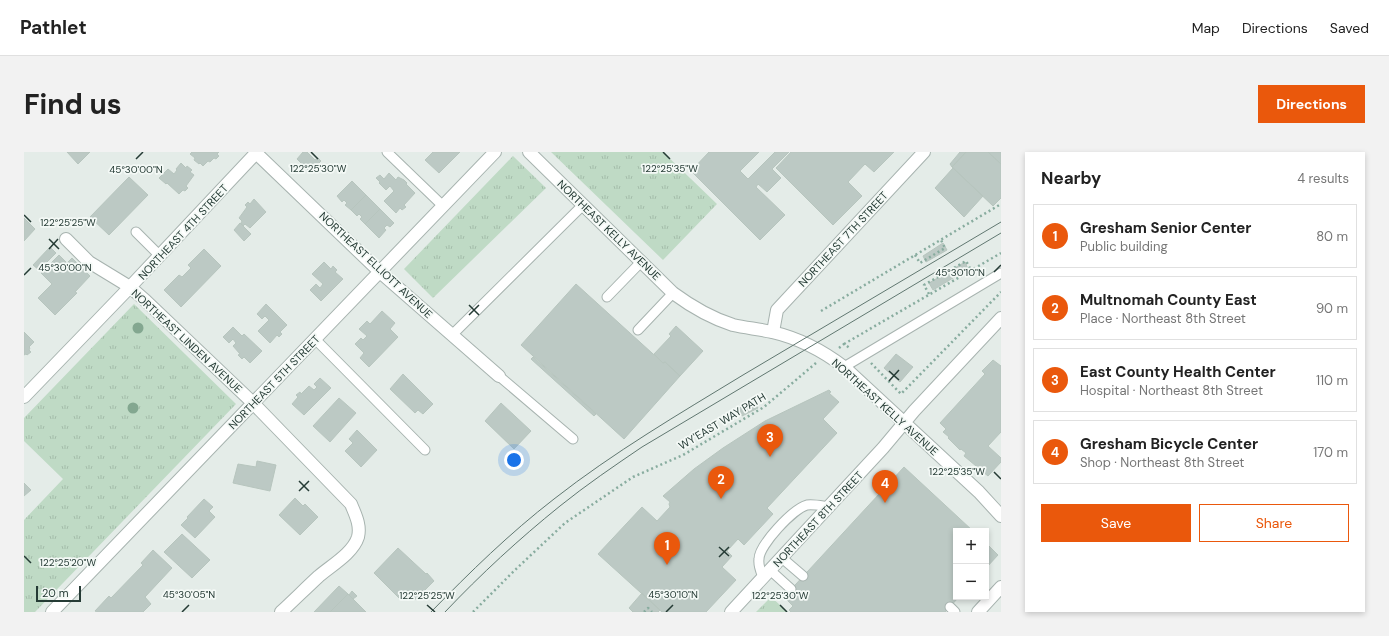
<!DOCTYPE html>
<html lang="en">
<head>
<meta charset="utf-8">
<style>
  :root { --surface:#fff; --page:#f2f2f2; --text:#222; --muted:#767676; --line:#e0e0e0; --accent:#ea580c }
  body { margin:0; font-family:"DM Sans",sans-serif; background:var(--page); color:var(--text) }
  .controls { position:absolute; right:12px; bottom:12px; display:grid; overflow:hidden; border-radius:0px; box-shadow:0 2px 6px #0003 }
  .controls button { width:36px; height:36px; display:grid; place-items:center; padding:0; border:0; border-bottom:1px solid var(--line); background:var(--surface); color:var(--text); font:20px sans-serif }
  .scale { position:absolute; left:12px; bottom:10px; width:45px; box-sizing:border-box; padding-left:4px; border:2px solid #253b35; border-top:0; font-size:11px; line-height:14px; white-space:nowrap; color:#253b35; -webkit-text-stroke:3px #f4f9f6; paint-order:stroke }
  .you { position:absolute; left:490px; top:308px; width:14px; height:14px; margin:-10px; border:3px solid #fff; border-radius:50%; background:#1a73e8; box-shadow:0 0 0 6px #1a73e833 }
  .badge { display:grid; place-items:center; width:26px; height:26px; border-radius:50%; background:var(--accent); color:#fff; font-size:13px; font-weight:700 }
  .pin { position:absolute; translate:-50% -33px; filter:drop-shadow(0 1px 2px #0008) }
  .pin::after { content:''; position:absolute; top:21px; width:14px; height:12px; background:inherit; clip-path:polygon(0 0,100% 0,50% 100%) }
  .list { margin:0; padding:0; list-style:none }
  h2 { display:flex; justify-content:space-between; align-items:center; height:52px; margin:0; padding:0 16px; font-size:17px }
  h2 small { font-size:13px; font-weight:400; color:var(--muted) }
  .list li { display:grid; grid-template-columns:26px 1fr auto; gap:12px; align-items:center; box-sizing:border-box; height:64px; margin:0 8px 8px; padding:0 8px; border:1px solid var(--line); border-radius:0px }
  .list b { display:block; font-size:15px; white-space:nowrap }
  .list p { margin:0; font-size:13px; white-space:nowrap; color:var(--muted) }
  .list em { font-size:13px; font-style:normal; color:var(--muted) }
  .actions { display:flex; gap:8px; padding:12px 16px }
  .actions a { flex:1; padding:9px 0; border:1px solid var(--accent); border-radius:0px; text-align:center; font-size:14px; color:var(--accent) }
  .actions .main { background:var(--accent); color:#fff }
  .map { position:relative; flex:none; width:977px; height:460px; overflow:hidden; border-radius:0px }
  header { display:flex; align-items:center; gap:24px; box-sizing:border-box; height:56px; padding:0 20px; background:var(--surface); border-bottom:1px solid var(--line) }
  header strong { font-size:19px }
  nav { display:flex; gap:22px; margin-inline-start:auto; font-size:14px }
  .intro { display:flex; align-items:center; justify-content:space-between; box-sizing:border-box; height:96px; padding:0 24px }
  h1 { margin:0; font-size:28px }
  .button { padding:10px 18px; border-radius:0px; background:var(--accent); color:#fff; font-size:14px; font-weight:700 }
  main { display:flex; gap:24px; padding:0 24px }
  aside { flex:1; background:var(--surface); border-radius:0px; box-shadow:0 2px 6px #0003 }
  .map>svg:first-child { display:block }
  .grass { fill:url(#grass-tufts) }
  .building { fill:#bcc9c4; stroke:#b7c5be }
  .lines { fill:none; stroke-linecap:round; stroke-linejoin:round }
  .service-casing { stroke:#a7b3af; stroke-width:11 }
  .minor-casing { stroke:#a7b3af; stroke-width:14 }
  .tertiary-casing { stroke:#a7b3af; stroke-width:14 }
  .path { stroke:#88ac9f; stroke-width:2.5; stroke-dasharray:2 3; stroke-linecap:butt }
  .service { stroke:#fff; stroke-width:9 }
  .minor { stroke:#fff; stroke-width:12 }
  .tertiary { stroke:#fff; stroke-width:12 }
  .tram { stroke:#607770; stroke-width:1 }
  .tree { fill:#83a790 }
  .ticks { fill:none; stroke:#253b35; stroke-width:1.5 }
  .labels { text-anchor:middle; dominant-baseline:central; stroke-width:3.5; stroke-linejoin:round; paint-order:stroke }
  .street-label { font-size:11px; fill:#253b35; stroke:#f4f9f6 }
  .ticks-label { font-size:10px; text-anchor:middle; fill:#253b35; stroke:#f4f9f6; stroke-width:3.5; stroke-linejoin:round; paint-order:stroke }
</style>
</head>
<body>
<header>
<strong>Pathlet</strong>
<nav><a>Map</a><a>Directions</a><a>Saved</a></nav>
</header>
<div class="intro"><h1>Find us</h1><a class="button">Directions</a></div>
<main>
<div class="map">
<svg width="977" height="460" viewBox="0 0 977 460">
  <defs>
    <pattern id="grass-tufts" width="24" height="20" patternUnits="userSpaceOnUse"><rect width="24" height="20" fill="#bfdac5"/><path d="M3 7l-1-3M5 7V3M7 7l1-3M15 17l-1-3M17 17v-4M19 17l1-3" fill="none" stroke="#a4bcaa"/></pattern>
  </defs>
  <rect width="100%" height="100%" fill="#e4ece8"/>
  <!-- grass -->
  <path class="grass" d="M527 0H639L693 52 639 108Z
    M489 4 522 36 409 146 380 117Z
    M110 152 212 252 11 460H0V368L39 327 0 289V266Z
    M747 445 764 460H732Z"/>
  <!-- building -->
  <path class="building" d="M43 0H66L54 12Z
    M168 0H195L193 2 195 4 192 7 190 6 186 10 184 9 179 14 176 11 175 12 170 8 171 6 166 2Z
    M279 0H283L291 8 294 6 297 9 286 20 273 7Z
    M409 0H436L415 21 401 8Z
    M685 0H735L716 19 724 27 751 0H765L748 17 757 26 743 40 734 32 732 35 761 63 736 88 667 19Z
    M767 0H870L850 20 841 12 824 30 838 44 809 73 752 16Z
    M936 0H942L928 15 926 12Z
    M942 0H964L977 12V46L969 54 928 15Z
    M964 0H977V12Z
    M157 11 162 16 163 14 168 18 166 20 170 23 162 34 164 36 161 39 159 38 155 42 143 31 142 32 135 26 144 17 150 22 153 18 152 17Z
    M929 16 959 44 940 65 911 36Z
    M365 21 372 28 374 25 380 28 383 31 382 32 391 41 380 53 382 55 378 58 376 56 372 61 360 49 370 39 366 34 362 38 355 31 356 30 352 26 356 23 360 27Z
    M105 25 124 43 85 83 66 65Z
    M328 29 342 43 327 58 321 53 323 51 320 48 318 50 313 44Z
    M342 43 356 57 341 72 336 67 338 65 335 62 333 64 327 58Z
    M230 47 242 60 226 76 221 72 219 74 217 71 218 69 215 66 223 55 221 53 224 50 226 52Z
    M356 57 370 71 366 75 363 73 360 76 362 78 355 86 341 72Z
    M0 66 11 77 0 89Z
    M216 71 227 82 220 89 210 78Z
    M919 91 923 98 902 110 899 104Z
    M26 95 32 101 15 118 9 113Z
    M180 97 197 114 157 155 140 138 155 123 158 125 167 116 164 113Z
    M35 103 43 111 48 106 66 124 51 140 53 141 31 163 14 146 28 132 17 121Z
    M300 110 307 117 309 114 313 118 311 120 319 127 297 149 286 138 292 132 296 136 299 132 288 122Z
    M941 110 944 117 909 138 905 131Z
    M552 132 639 211 641 210 656 224 600 287 497 193Z
    M242 152 263 173 256 180 258 182 255 185 253 183 246 191 234 179 245 168 241 164 238 167 233 162Z
    M358 159 371 171 366 177 374 185 345 215 336 206 340 201 331 192 337 186 339 188 343 184 335 177 343 169 346 172Z
    M652 174 679 199 656 224 641 210 639 211 630 202 647 184 645 182Z
    M209 175 218 184 220 182 238 199 226 211 220 205 218 207 214 203 216 202 209 194 212 191 209 187 205 191 199 185Z
    M0 180 10 190 5 195 6 196 5 198 7 200 3 203 2 202 0 203Z
    M872 202 889 215 876 230 860 216Z
    M509 205 572 262 570 264 507 207Z
    M969 208 977 214V280L964 294 977 306V310L964 324 940 304 942 301 937 297 936 298 924 286 925 285 919 280 922 277 916 271 961 222 958 219Z
    M379 222 409 252 399 262 394 258 391 261 366 237Z
    M296 226 307 236 280 263 268 252 274 245 272 243 276 240 277 242 285 234 290 238 293 235 290 232Z
    M805 238 807 240 805 241 815 250 799 267 813 281 743 356 749 362 720 393 714 387 703 399 708 404 698 415 712 428 682 460H638L574 402 618 355 633 369 646 355 645 352 646 350 639 344 670 317 699 296 741 269Z
    M315 246 332 261 306 290 289 274Z
    M729 248 734 256 718 264 714 257Z
    M477 251 507 279 490 297 461 269Z
    M333 278 353 298 337 315 321 299 329 291 325 287Z
    M233 309 252 313 246 339 209 331 214 312 232 315Z
    M880 315 949 379H932V445H935L921 460H767L765 458 769 454 760 445Z
    M0 331 7 338 0 344Z
    M271 346 279 354 281 352 294 365 276 383 255 363Z
    M180 347 189 355 185 359 191 365 171 386 157 373 164 366 163 365Z
    M158 382 186 408 168 426 140 400Z
    M962 391 974 403 962 416Z
    M374 396 402 422 403 421 410 429 392 447H381L380 445 377 448 350 421Z
    M129 398 148 416 121 445 127 452 119 460H73L71 459 85 444 87 446 119 413 117 411Z
    M315 434 324 442 306 460H290Z
    M328 439 333 444 329 447 325 443Z
    M618 441 636 458 634 460H609L605 456Z
    M324 442 342 460H306Z"/>
  <g class="lines">
    <defs>
      <path id="service" d="M363 0 419 54
        M112 80 136 104
        M583 145 617 110
        M614 178 649 141
        M428 183 559 53
        M291 187 401 298
        M820 215 977 121
        M475 224 549 287
        M758 406 779 424
        M746 418 767 437
        M739 425C737 420 734 414 735 407 735 393 769 357 783 353 790 352 798 354 805 355
        M926 455 931 460"/>
      <path id="minor" d="M231 0 356 120 475 224
        M42 87 65 110 106 135 122 149 229 251 327 352C331 362 337 373 334 385 329 401 308 413 295 424 282 436 270 448 257 460
        M749 180 753 158 900 0
        M0 245 106 135 233 0
        M28 460 471 0
        M954 460 977 435"/>
      <path id="tertiary" d="M505 0 649 141C668 155 687 166 709 173 722 176 735 177 748 180 774 186 799 199 820 215L955 340 977 364
        M707 460 859 296 890 259 977 166"/>
    </defs>
    <!-- service casing -->
    <use href="#service" class="service-casing"/>
    <!-- minor casing -->
    <use href="#minor" class="minor-casing"/>
    <!-- tertiary casing -->
    <use href="#tertiary" class="tertiary-casing"/>
    <!-- path -->
    <path class="path" d="M891 103 896 111 921 96 917 88
      M905 142 900 133 942 109 947 118
      M797 159 977 52
      M820 192 977 101
      M815 196 820 192 827 197
      M847 211 877 242 977 140
      M449 460 491 418 541 371 609 325 659 303 740 255 792 211
      M620 460 624 456 628 460"/>
    <!-- service -->
    <use href="#service" class="service"/>
    <!-- minor -->
    <use href="#minor" class="minor"/>
    <!-- tertiary -->
    <use href="#tertiary" class="tertiary"/>
    <!-- tram -->
    <path class="tram" d="M407 460C446 420 486 381 530 347 590 300 655 262 719 223 805 172 891 121 977 70
      M421 460C457 422 495 387 536 354 562 333 590 314 618 295L977 81"/>
  </g>
  <!-- trees -->
  <g class="tree">
    <circle cx="114" cy="176" r="5.5"/>
    <circle cx="109" cy="256" r="5.5"/>
  </g>
  <!-- ticks -->
  <path class="ticks" d="M287 0 294 7M639 0 646 7M112 7 119 0M0 63 7 70M25 87 35 97M25 97 34 87M970 120 977 113M0 123 7 116M445 153 455 163M445 163 455 153M865 219 875 228M865 229 875 218M970 320 977 327M275 329 285 339M275 339 285 329M695 395 705 404M0 404 7 411M695 405 705 395M403 453 411 460M756 453 763 460M158 460 165 453M642 460 649 453"/>
  <g class="labels">
    <!-- street labels -->
    <g class="street-label">
      <text transform="translate(585 78) rotate(44)">NORTHEAST KELLY AVENUE</text>
      <text transform="translate(159 80) rotate(-47)">NORTHEAST 4TH STREET</text>
      <text transform="translate(819 87) rotate(-47)">NORTHEAST 7TH STREET</text>
      <text transform="translate(352 113) rotate(43)">NORTHEAST ELLIOTT AVENUE</text>
      <text transform="translate(163 189) rotate(43)">NORTHEAST LINDEN AVENUE</text>
      <text transform="translate(250 230) rotate(-46)">NORTHEAST 5TH STREET</text>
      <text transform="translate(861 255) rotate(42)">NORTHEAST KELLY AVENUE</text>
      <text transform="translate(698 269) rotate(-31)">WY'EAST WAY PATH</text>
      <text transform="translate(794 367) rotate(-47)">NORTHEAST 8TH STREET</text>
    </g>
  </g>
  <g class="ticks-label">
    <text x="294" y="20">122°25'30"W</text>
    <text x="646" y="20">122°25'35"W</text>
    <text x="112" y="21">45°30'00"N</text>
    <text x="44" y="74">122°25'25"W</text>
    <text x="41" y="119">45°30'00"N</text>
    <text x="936" y="124">45°30'10"N</text>
    <text x="933" y="323">122°25'35"W</text>
    <text x="44" y="414">122°25'20"W</text>
    <text x="165" y="446">45°30'05"N</text>
    <text x="649" y="446">45°30'10"N</text>
    <text x="403" y="447">122°25'25"W</text>
    <text x="756" y="447">122°25'30"W</text>
  </g>
</svg>
<div class="controls">
<button>+</button>
<button>−</button>
</div>
<div class="scale">20 m</div>
<div class="you"></div>
<div class="pin badge" style="left:643px;top:413px">1</div>
<div class="pin badge" style="left:697px;top:347px">2</div>
<div class="pin badge" style="left:746px;top:305px">3</div>
<div class="pin badge" style="left:861px;top:351px">4</div>
</div>
<aside>
<h2>Nearby<small>4 results</small></h2>
<ul class="list">
<li><span class="badge">1</span><div><b>Gresham Senior Center</b><p>Public building</p></div><em>80 m</em></li>
<li><span class="badge">2</span><div><b>Multnomah County East</b><p>Place · Northeast 8th Street</p></div><em>90 m</em></li>
<li><span class="badge">3</span><div><b>East County Health Center</b><p>Hospital · Northeast 8th Street</p></div><em>110 m</em></li>
<li><span class="badge">4</span><div><b>Gresham Bicycle Center</b><p>Shop · Northeast 8th Street</p></div><em>170 m</em></li>
</ul>
<div class="actions"><a class="main">Save</a><a>Share</a></div>
</aside>
</main>
</body>
</html>
